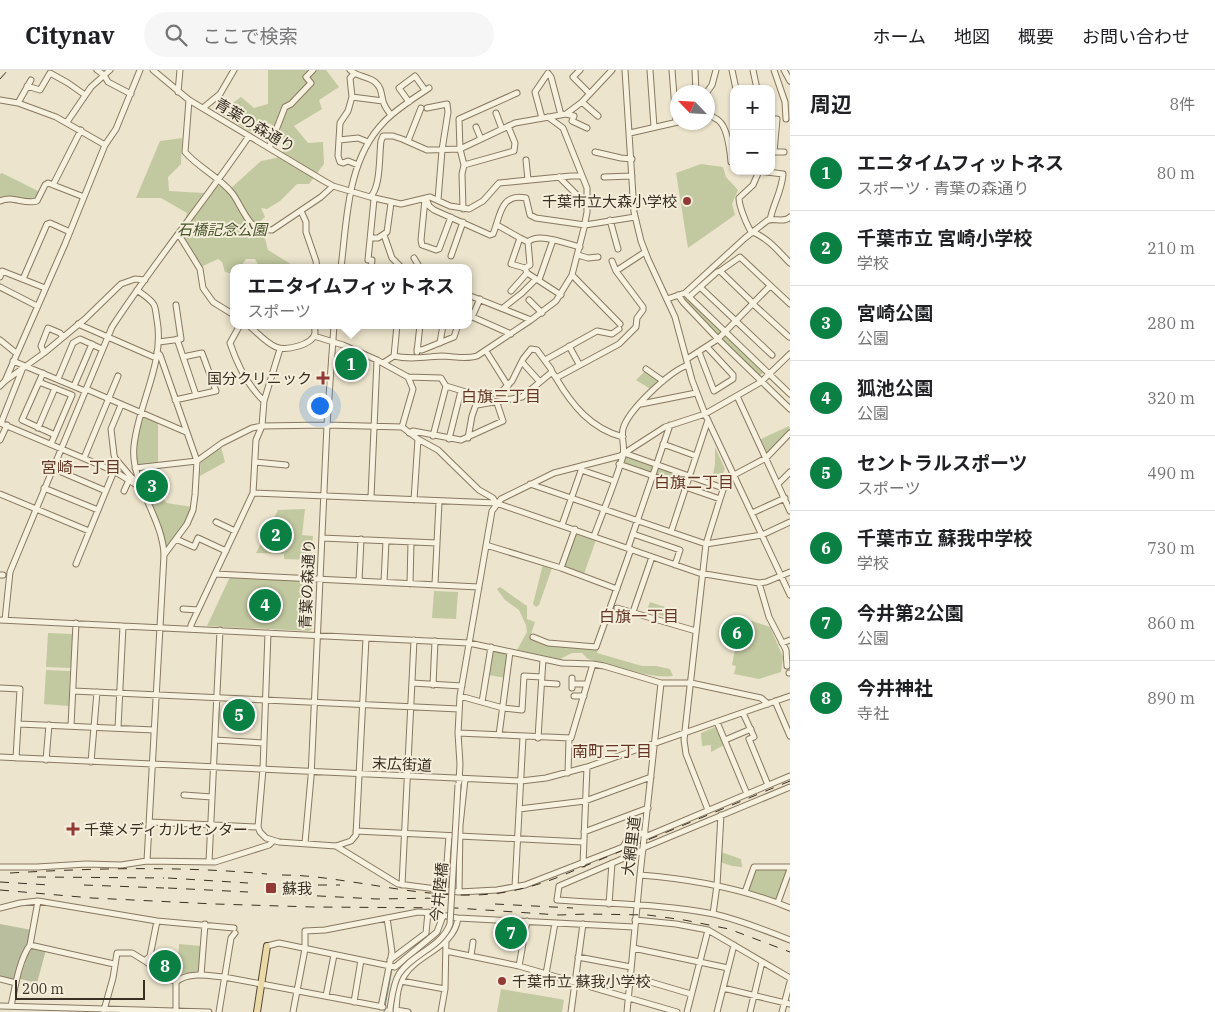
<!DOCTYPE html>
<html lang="ja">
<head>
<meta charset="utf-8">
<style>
  :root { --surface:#fff; --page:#f6f6f6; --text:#202124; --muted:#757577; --line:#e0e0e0; --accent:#0b8043 }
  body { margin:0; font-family:"IBM Plex Serif","Noto Sans JP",serif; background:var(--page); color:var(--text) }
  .controls { position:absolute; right:15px; top:15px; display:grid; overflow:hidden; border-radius:10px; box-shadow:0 1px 4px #0004 }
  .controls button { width:45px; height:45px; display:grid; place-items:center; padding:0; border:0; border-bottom:1px solid var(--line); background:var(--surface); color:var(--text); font:25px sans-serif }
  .compass { position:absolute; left:670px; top:15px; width:45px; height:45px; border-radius:50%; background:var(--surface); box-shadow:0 1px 4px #0004; rotate:295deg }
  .scale { position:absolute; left:15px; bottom:12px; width:130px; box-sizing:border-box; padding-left:5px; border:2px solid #3a2f23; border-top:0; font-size:14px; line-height:18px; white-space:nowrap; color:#3a2f23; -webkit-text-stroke:4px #f4eedb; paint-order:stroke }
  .you { position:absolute; left:319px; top:335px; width:18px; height:18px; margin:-12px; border:4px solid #fff; border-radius:50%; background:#1a73e8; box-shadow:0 0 0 8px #1a73e833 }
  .badge { display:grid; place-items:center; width:32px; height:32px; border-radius:50%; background:var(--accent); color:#fff; font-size:16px; font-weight:700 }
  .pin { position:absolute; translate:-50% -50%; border:2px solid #fff; box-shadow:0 1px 5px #0006 }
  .popup { position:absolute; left:230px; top:194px; width:242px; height:65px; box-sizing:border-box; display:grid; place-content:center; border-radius:10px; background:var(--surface); filter:drop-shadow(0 1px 4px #0005); font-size:16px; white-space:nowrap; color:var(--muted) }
  .popup b { font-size:19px; color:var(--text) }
  .popup::after { content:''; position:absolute; left:50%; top:100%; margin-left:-10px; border:10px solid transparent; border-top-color:var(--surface) }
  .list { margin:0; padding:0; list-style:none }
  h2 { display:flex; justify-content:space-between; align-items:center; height:65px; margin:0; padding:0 20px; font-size:21px }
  h2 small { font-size:16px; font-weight:400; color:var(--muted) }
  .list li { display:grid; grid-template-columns:32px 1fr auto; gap:15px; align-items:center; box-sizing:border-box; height:75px; padding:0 20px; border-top:1px solid var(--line) }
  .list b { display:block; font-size:19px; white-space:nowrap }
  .list p { margin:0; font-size:16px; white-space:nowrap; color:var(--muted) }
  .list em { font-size:16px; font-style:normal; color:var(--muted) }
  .icon { flex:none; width:28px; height:28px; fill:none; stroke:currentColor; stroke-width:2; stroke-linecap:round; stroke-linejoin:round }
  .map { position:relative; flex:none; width:790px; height:942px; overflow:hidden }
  header { display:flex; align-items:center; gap:30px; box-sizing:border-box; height:70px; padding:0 25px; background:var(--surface); border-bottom:1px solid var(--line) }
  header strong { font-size:24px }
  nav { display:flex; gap:28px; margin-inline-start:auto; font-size:18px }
  .search { width:350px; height:45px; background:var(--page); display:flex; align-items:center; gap:12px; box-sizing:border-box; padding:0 18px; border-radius:28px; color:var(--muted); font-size:19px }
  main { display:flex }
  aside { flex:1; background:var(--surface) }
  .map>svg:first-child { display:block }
  .green { fill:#c2c9a0 }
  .cemetery { fill:#b9bf9e }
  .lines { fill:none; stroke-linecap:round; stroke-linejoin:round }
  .stream { stroke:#728f8a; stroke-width:1 }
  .minor-casing { stroke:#887861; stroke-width:7 }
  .major-casing { stroke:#564634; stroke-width:8 }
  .minor { stroke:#f7f1df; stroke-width:5 }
  .major { stroke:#eadaa8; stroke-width:6 }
  .rail { stroke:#3a2f23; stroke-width:1; stroke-dasharray:9 9; stroke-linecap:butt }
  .minor-bridge-casing { stroke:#887861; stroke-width:7; stroke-linecap:butt }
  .minor-bridge { stroke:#f7f1df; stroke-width:5 }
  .poi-dot { fill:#923b36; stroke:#f4eedb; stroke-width:2 }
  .labels { text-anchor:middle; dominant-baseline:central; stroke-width:4; stroke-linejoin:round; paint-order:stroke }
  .street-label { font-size:15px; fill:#3a2f23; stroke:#f4eedb }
  .poi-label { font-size:15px; fill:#3a2f23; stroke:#f4eedb; text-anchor:start }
  .park-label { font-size:15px; font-style:italic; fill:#47542b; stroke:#f4eedb }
  .neighbourhood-label { font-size:16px; fill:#633626; stroke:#f4eedb }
</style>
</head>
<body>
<header>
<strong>Citynav</strong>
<div class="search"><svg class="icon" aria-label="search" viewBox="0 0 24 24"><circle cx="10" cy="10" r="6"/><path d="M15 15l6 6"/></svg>ここで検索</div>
<nav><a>ホーム</a><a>地図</a><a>概要</a><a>お問い合わせ</a></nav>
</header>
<main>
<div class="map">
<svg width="790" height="942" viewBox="0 0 790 942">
  <rect width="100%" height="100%" fill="#ece4cc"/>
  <!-- green -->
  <path class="green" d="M268 0H326L339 17 319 30 322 39 294 56 308 73 323 72 324 94 309 114H297L280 131 267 139 261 138 265 147 255 156 263 161 268 180 297 198H260L255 189H246L240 198H234L233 204 225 202 222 192 218 189 201 197 182 163 187 143 161 128H136L160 71 182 68 181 94 168 107 169 121 204 123 220 115 230 119 261 91 276 88 287 78 281 61 269 53 256 65 219 43 241 27 254 38 268 34Z
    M701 94 723 97 726 107 738 120 732 134 735 145 688 178 676 103Z
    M2 103 40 122C32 140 18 122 0 128V104Z
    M684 225 723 262 718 267 682 228Z
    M725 266H727L764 302 759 306 722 270Z
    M645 301 660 312 652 320 636 310Z
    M144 347 158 352V398L164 430 167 433 192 437 185 454 168 477 165 476 138 401 136 381 141 349Z
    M789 356 790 361 768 383 765 384 759 370Z
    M221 377 225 392 200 406 201 392Z
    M715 377 725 399 722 405 712 409 715 394Z
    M626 385 653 394 654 397 652 402 650 403 622 393Z
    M659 396 686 406 687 408 686 413 682 414 656 405V398Z
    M305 439 302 465 313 466 311 490 284 489V484L256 483 278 440Z
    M577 463 596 470 584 504 563 497Z
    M543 494 552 498 539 535 536 537 533 534Z
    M230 507 312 511V559L309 561 207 556Z
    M500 517 527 536V549L535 552 530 567 531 569 548 575 598 579 597 583 642 596H656L670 599 673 606C651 609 611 595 588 589L582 583H572L560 589 517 580 527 562 526 555 519 540 505 530 497 519Z
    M434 521 458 522 456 549 432 548Z
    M650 532 671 539 668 548 647 540Z
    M733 550 752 551 770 557 783 587 781 602 759 609 734 604 736 596 732 595 736 574 732 573Z
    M48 563 73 564 71 598 46 597Z
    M494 581 510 586 506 608 488 605Z
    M46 600 70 601 69 636 44 634Z
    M715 657H717L724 675 711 682V675L702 676 701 663Z
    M721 782 741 789 742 797 732 796 720 792Z
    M757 800H787L788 802 778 828 776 830 750 822 749 819 755 802Z
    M502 853 522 854 524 855 520 875 498 871Z
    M179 874 201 876 199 902 177 904Z
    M501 919 560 929 564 930 562 942H497Z"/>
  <!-- cemetery -->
  <path class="cemetery" d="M0 854 32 860 16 912 0 908Z
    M32 877 46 880 37 913 20 909 29 879Z"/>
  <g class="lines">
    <!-- stream -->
    <path class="stream" d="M429 853 431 844
      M407 880 428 864
      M384 942 392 899"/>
    <defs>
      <path id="minor" d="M97 0 104 5 108 12 131 24
        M153 0 189 30 324 111 333 116 370 127C381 118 379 85 381 71L383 66H393L402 69 427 80 460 79 515 53 566 44 582 32 612 0
        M350 0C357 7 368 6 375 12 382 18 381 24 383 31 384 36 388 41 391 45
        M580 0 573 7 589 23
        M625 0 634 142 641 171 648 189 675 247 692 310 705 344 790 525
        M650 0 654 57
        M672 0 676 52
        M695 0 696 22
        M732 0 736 19
        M753 0 757 19
        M774 0 785 32 786 49
        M784 0 790 11
        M354 4 350 8 352 27 348 41 340 53 338 86 340 92 343 93 348 91 358 95
        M27 16 40 20 50 3 68 13 85 25
        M178 22 180 0
        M707 22 712 15 716 0
        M352 27 383 31
        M0 30 18 33 56 47 105 75
        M189 30 185 82C199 98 218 106 232 123 239 132 243 144 251 153 256 158 265 160 272 160L321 127 333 116
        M409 32 399 18 415 6 425 20
        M582 32 598 46
        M18 33 31 10
        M203 38 220 24 234 0
        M427 38 447 34 448 42 442 80 438 130
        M496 43 502 59
        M566 44 574 46 572 51 587 58
        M708 44C711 46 715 48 718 50 728 57 730 81 731 92
        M542 48 535 22 548 3 551 7 561 45
        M771 49H777L774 82
        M67 52 91 17 110 0
        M508 56 515 73 514 81 464 95 460 79 459 49 517 23
        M476 57 481 69
        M630 63 678 52
        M339 70 358 68 368 72
        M408 71 421 38
        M269 78 285 37 291 34 311 13 306 7 313 0
        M595 82 621 88 632 89
        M772 82H784
        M526 90 528 110
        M759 101 783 104C782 121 773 134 770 150
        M559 107 587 135
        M604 107 632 106
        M53 115 81 60
        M370 127 401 134 430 127 450 136 469 139 483 131 499 113 571 106H582
        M426 128 429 136 434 140 490 165 493 164C500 148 500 122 526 128L530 145 536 148 585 155 635 147
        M425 129 421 170 422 175 436 180 439 179 451 147
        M0 131C13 125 24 135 37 131L45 115 48 113 84 127
        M463 139 462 104 464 95
        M301 141 306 152V162L316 191 317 198
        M610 150 618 179
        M497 155 520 168
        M753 162C769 169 778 181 790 193
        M752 163C747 156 739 136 739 128L753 115 759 101
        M179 165 200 199 203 218 213 232 234 245
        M384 165 392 188 402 198
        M371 168H378L387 162 391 133
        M528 172C539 162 566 174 580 177
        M578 185 588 188 598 187
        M451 186 463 152
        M414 188 420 198
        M341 198C347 149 347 91 383 53 396 39 413 29 429 18
        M371 198 372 190H368L374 129
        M525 198 530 195 528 172 520 168 511 194 525 198 527 203
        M616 201 645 182
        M720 201 753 233
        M572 205 620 254
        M0 207 2 201 45 218
        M23 209 47 154 50 153 70 162
        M539 210 553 170
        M0 217 37 236
        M700 217 736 251
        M137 220C142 224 151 229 154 235 156 239 156 245 157 250 165 293 138 334 134 376 130 413 163 448 164 485L147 791
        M511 221 527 203 561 225
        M685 223 790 324
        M468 225 531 250
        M678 225 683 232 718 269 790 339
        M689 227 717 202 720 201 740 187 790 234
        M667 229 685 223 745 168 768 150C775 148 784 153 790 147
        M529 230 542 243
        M753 234 789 267
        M503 238 522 223 536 209
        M468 245 511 264
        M472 247 480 229
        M736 251 772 285
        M78 254 156 288
        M240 255 230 273C237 294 248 316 264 331
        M248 255C257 262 266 273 276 277 286 281 313 275 315 263 315 261 315 258 314 255
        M314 266 343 275 377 290 408 307 441 308 446 316 433 366
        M177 269 196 325
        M0 270 16 283
        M159 272 181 269 176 235
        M440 273 443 255
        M569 276 579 294
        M417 279 422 280 454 267 458 255
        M486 281 508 316
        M157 282 160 285 197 391 195 425 193 440 187 454 164 485
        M417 282 420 255
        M699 282 714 321 733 309V305L707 277
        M44 283 41 276 48 258 60 263 63 267
        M394 286 397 255
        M687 289 718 269 770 216
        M545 290 597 261 612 264 619 259
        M13 291 85 321
        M522 292 540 312
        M383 293 394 286C409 290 425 287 441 286 453 286 465 290 477 286L531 250 556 231 572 205 584 158 587 142V118L563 58 548 47
        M646 299 663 311
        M552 302 556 308 619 274 636 257 637 248 643 240V237L616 201 612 191
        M43 303 22 350 55 365
        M556 308C572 335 591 359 623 367
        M58 309 73 273 80 269 102 279
        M5 311 44 283 85 249 121 214 135 209 145 210
        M39 312 72 325 51 374
        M0 316 5 311 65 174 105 75 116 59 140 0
        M74 316 92 274
        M446 316 479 326 502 321 512 311 523 289 531 279 537 280 551 299 552 302 522 327 477 335
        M86 319 186 362
        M737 326 790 441
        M175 330 216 321 202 283 183 287
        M641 334 696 323
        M121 335 111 359 114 385 115 388 132 408 140 412
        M0 353 114 401 135 414 141 413
        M1 353 22 300
        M402 357 413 319 408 307
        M38 358 55 318
        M409 363 413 361 461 370 503 351 497 333
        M468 368 472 346 479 326
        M449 369 461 321
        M0 370 7 355
        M663 374 696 386
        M624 383 723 418
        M84 388 118 306
        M255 392 286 395
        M619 394 720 429
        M52 398 106 421
        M135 398 197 391 222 373 252 358 262 356 327 355 402 357 418 369 438 380 479 420 493 428 496 433
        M581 400 614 411
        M530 414 706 474 762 465 790 452
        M778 414 790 402
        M44 418 98 440
        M124 421 129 410
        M253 423 496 433 699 503 759 513 766 512 790 502
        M0 424 89 461
        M371 427 377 290
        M414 430 418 369
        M752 443 785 428
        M216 452 235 461
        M562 455 583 395
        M671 462 708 350
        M633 464 680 480 675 495
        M594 466C604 439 615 413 623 386 625 377 621 367 623 359 628 340 670 301 688 295
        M322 468 437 473
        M176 469 194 477 198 468 226 481
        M486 475 561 498 617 519
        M628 478 670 355
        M76 494 114 401
        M561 498 575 459
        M215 504 479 517
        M0 505H3
        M359 511 361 469
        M384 512 386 471
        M759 513 769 547 786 580 787 596
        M410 514 411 472
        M435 514 439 432
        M617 538 696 561
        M183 539 198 540
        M633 542 652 487
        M0 550 469 573 562 593 593 594 604 596 661 613H691L761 628 768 634
        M5 550 10 502 112 257C155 191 205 131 249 66
        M191 559V555L253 423 256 370 262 356 264 331 280 279
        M268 563 263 699 258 757 260 762 266 768 279 772 336 776 351 771 356 765 366 568
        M533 567 548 573 596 577 631 479
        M782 573 790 570
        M789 603H790
        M412 613 462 616
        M542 613 557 614
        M572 614H587
        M433 615 435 571
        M0 618 20 619 16 688
        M572 618V608
        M73 621 459 639
        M460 626 503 638 522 640 524 606 542 607
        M574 626H584
        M775 631 790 666
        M482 632 491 577
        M743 643 754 667 749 669 768 715
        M717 652 747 724
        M19 654 154 660
        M71 656 76 553
        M118 658 123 556
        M458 663 571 668 593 594
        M499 665 510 582
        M538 668 543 589
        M215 670 264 673
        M725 670 751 659
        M0 687 521 711 546 708 587 697 790 626
        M46 690 49 655
        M91 692 97 622
        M568 703 569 669
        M459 712 460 694 458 663 460 626 492 441 501 429 554 403 620 386 665 357 705 344 761 312 790 284
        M184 725 212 727
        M519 739 585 731 651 707
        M708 740 686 684 684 670 706 474 720 429 725 414 734 405 766 388 790 363
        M150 752 258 757
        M356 761 583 772
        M584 762 648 738
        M645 767 790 706
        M305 773 311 707 327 355 334 255
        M336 776 398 814 459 822 497 820 525 815 623 777 627 770 645 762
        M643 778 790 717
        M643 780 559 816 557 830C609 834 663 834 714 844 740 850 765 860 790 870
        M209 792 220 560
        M583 794 587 697
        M0 797H37L86 794 121 795 147 791 215 792 269 775 273 771
        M640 805C692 809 742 818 790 838
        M402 815 414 570
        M515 817 523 667
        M445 819 449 766
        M459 822 460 755 465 709
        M745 822 754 797H790
        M778 832 790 799
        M609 834 612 793
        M0 838 20 833 38 831 157 851 234 858
        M713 844 717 815 721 745
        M635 850 676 854 708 860 790 908
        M30 875 114 894
        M267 876 279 873 395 897 437 862 443 846
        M633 878 728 898
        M446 881 519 896 677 942
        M471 886 473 872
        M578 887 631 897
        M390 890 426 863 428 842
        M145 891 165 906 176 912
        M519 896 527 851
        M546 904 555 853
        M201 905 205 854
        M630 906 691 924
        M0 909 16 913
        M401 911 445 919
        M723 918 790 934
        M326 926 334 885
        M354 932 361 890
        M0 936 209 942
        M11 936C15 918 19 890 30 875L38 831
        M381 937 392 882 387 848
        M104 940 113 908 117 883H132L145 891 150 886 157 851
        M176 942V912C188 901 210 906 224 907L383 937
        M219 942 231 868 235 863
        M293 942 305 879V861L325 860 418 842C432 842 444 846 458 848L634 857
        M408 942 396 940C397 928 397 916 404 906 418 883 454 878 458 848
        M441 942 445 919 446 870
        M571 942 583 854
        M627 942 640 805 661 613
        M687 942 708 860
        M717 942 734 875
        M750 942 762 892
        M782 942 790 912"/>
      <path id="major" d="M257 942 267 876"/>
    </defs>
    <!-- minor casing -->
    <use href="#minor" class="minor-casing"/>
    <!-- major casing -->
    <use href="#major" class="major-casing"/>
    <!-- minor -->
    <use href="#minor" class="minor"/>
    <!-- major -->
    <use href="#major" class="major"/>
    <!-- rail -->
    <path class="rail" d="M0 9 8 0
      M10 803C97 798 179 796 267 804
      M282 805C311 805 338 810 366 814 409 821 457 829 500 823 519 820 538 815 556 808L790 711
      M37 807 164 808
      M168 808 248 813
      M0 812 49 815
      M84 815 164 818
      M282 815H340
      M168 818 248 822
      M0 820 92 828 215 834 313 837 456 838 559 845 588 844 648 845 684 850 729 859 790 882
      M281 824 377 829 442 828
      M495 834 573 838"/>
    <defs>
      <path id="minor-bridge" d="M390 939C392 927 393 914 399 904 413 883 441 878 450 854L458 715"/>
    </defs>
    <!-- minor-bridge casing -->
    <use href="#minor-bridge" class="minor-bridge-casing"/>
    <!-- minor-bridge -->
    <use href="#minor-bridge" class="minor-bridge"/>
  </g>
  <!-- markers -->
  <g class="poi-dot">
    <circle cx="687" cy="131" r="5"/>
    <path d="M320.5 300.5h5v5h5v5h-5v5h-5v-5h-5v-5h5z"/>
    <path d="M70.5 751.5h5v5h5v5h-5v5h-5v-5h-5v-5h5z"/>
    <rect x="265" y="812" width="12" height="12" rx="2.5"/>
    <circle cx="502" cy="911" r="5"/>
  </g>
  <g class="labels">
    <!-- street labels -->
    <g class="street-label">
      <text transform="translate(255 55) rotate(31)">青葉の森通り</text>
      <text transform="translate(307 514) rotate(-87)">青葉の森通り</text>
      <text transform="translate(402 694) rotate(3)">末広街道</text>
      <text transform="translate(631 776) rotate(-83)">大網里道</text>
      <text transform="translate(439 822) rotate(-84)">今井陸橋</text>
    </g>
    <!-- poi labels -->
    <g class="poi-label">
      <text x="677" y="131" text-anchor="end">千葉市立大森小学校</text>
      <text x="312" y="308" text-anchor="end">国分クリニック</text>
      <text x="84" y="759">千葉メディカルセンター</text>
      <text x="282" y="818">蘇我</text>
      <text x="512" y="911">千葉市立 蘇我小学校</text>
    </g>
    <!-- park labels -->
    <g class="park-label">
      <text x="222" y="159">石橋記念公園</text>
    </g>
    <!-- neighbourhood labels -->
    <g class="neighbourhood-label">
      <text x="501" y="326">白旗三丁目</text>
      <text x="81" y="397">宮崎一丁目</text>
      <text x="694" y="412">白旗二丁目</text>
      <text x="639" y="546">白旗一丁目</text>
      <text x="612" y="681">南町三丁目</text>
    </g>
  </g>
</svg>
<div class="controls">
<button>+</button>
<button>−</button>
</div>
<svg class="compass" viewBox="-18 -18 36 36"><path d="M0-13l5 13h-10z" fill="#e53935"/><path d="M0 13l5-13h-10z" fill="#757577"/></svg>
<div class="scale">200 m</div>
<div class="you"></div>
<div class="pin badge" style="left:351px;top:294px">1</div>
<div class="popup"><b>エニタイムフィットネス</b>スポーツ</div>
<div class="pin badge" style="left:276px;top:465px">2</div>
<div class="pin badge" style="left:152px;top:416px">3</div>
<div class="pin badge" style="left:265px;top:535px">4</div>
<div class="pin badge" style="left:239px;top:645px">5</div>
<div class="pin badge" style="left:737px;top:563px">6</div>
<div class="pin badge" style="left:511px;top:863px">7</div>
<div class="pin badge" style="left:165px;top:896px">8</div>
</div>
<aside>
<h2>周辺<small>8件</small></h2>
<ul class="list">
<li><span class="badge">1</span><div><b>エニタイムフィットネス</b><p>スポーツ · 青葉の森通り</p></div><em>80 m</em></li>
<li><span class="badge">2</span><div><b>千葉市立 宮崎小学校</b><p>学校</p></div><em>210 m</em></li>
<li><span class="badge">3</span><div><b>宮崎公園</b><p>公園</p></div><em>280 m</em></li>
<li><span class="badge">4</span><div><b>狐池公園</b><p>公園</p></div><em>320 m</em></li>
<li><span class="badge">5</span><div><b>セントラルスポーツ</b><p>スポーツ</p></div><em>490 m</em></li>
<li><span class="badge">6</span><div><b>千葉市立 蘇我中学校</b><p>学校</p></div><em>730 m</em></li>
<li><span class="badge">7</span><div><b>今井第2公園</b><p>公園</p></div><em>860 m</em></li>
<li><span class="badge">8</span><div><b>今井神社</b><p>寺社</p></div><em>890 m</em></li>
</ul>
</aside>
</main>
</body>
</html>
